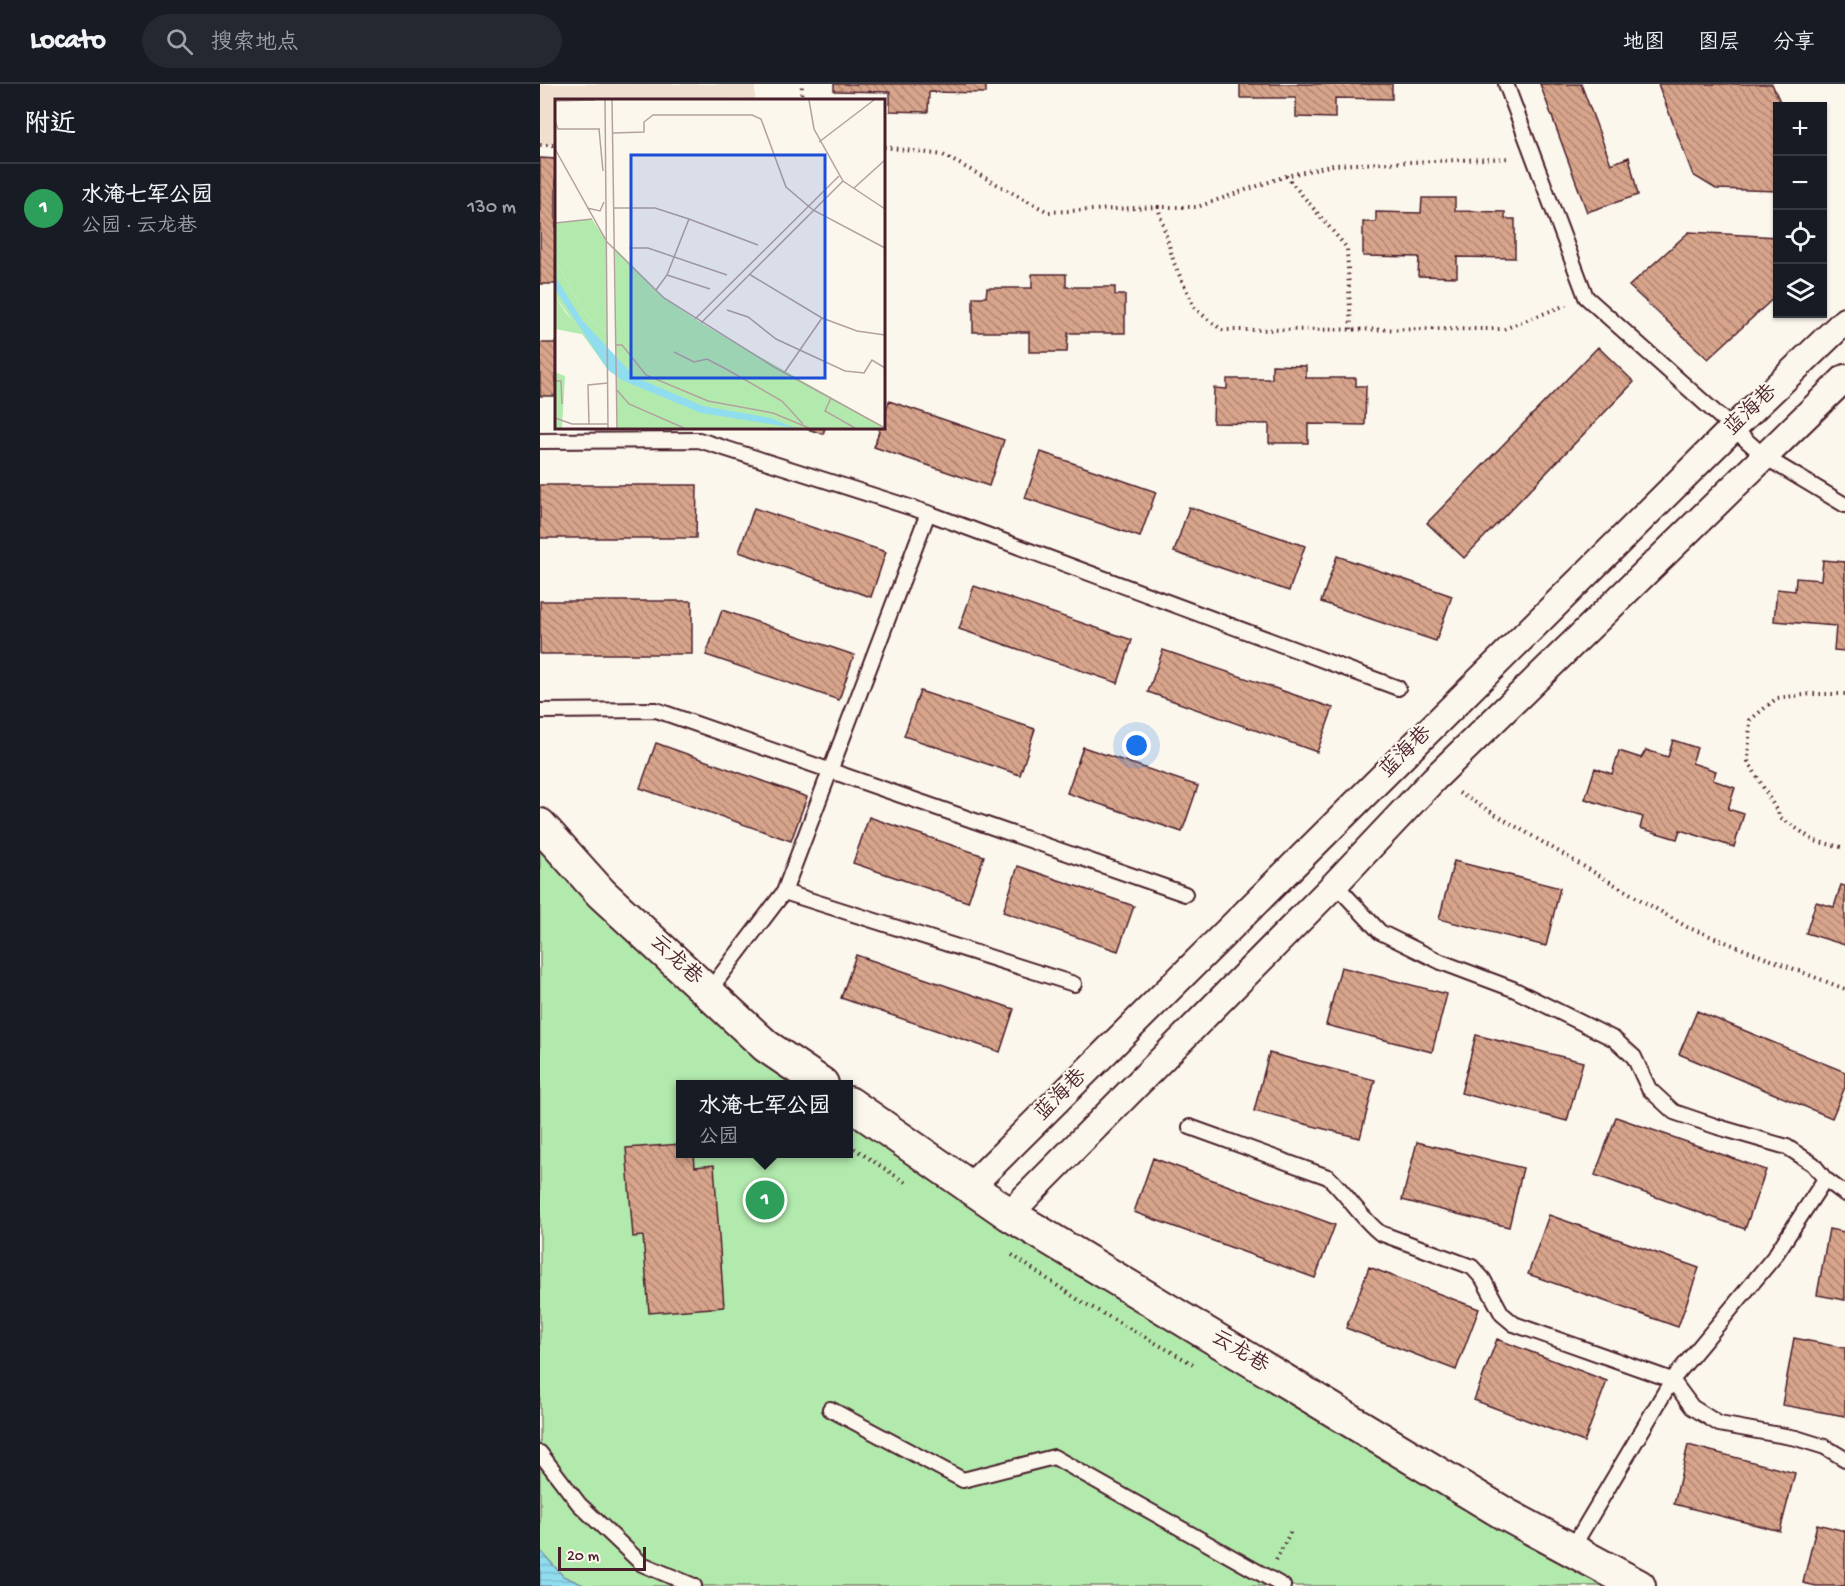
<!DOCTYPE html>
<html lang="zh">
<head>
<meta charset="utf-8">
<style>
  :root { --surface:#171b24; --page:#242831; --text:#f1f3f6; --muted:#9ea1a6; --line:#363941; --accent:#d1495b }
  body { margin:0; font-family:"Gochi Hand","LXGW WenKai TC",sans-serif; background:var(--page); color:var(--text) }
  .controls { position:absolute; right:18px; top:18px; display:grid; overflow:hidden; border-radius:0px; box-shadow:0 2px 4px #0004 }
  .controls button { width:54px; height:54px; display:grid; place-items:center; padding:0; border:0; border-bottom:2px solid var(--line); background:var(--surface); color:var(--text); font:30px sans-serif }
  .scale { position:absolute; left:18px; bottom:15px; width:88px; box-sizing:border-box; padding-left:6px; border:3px solid #4a1f2b; border-top:0; font-size:16px; line-height:21px; white-space:nowrap; color:#4a1f2b; -webkit-text-stroke:4px #fbf7ec; paint-order:stroke }
  .you { position:absolute; left:597px; top:662px; width:21px; height:21px; margin:-15px; border:4px solid #fff; border-radius:50%; background:#1a73e8; box-shadow:0 0 0 9px #1a73e833 }
  .badge { display:grid; place-items:center; width:39px; height:39px; border-radius:50%; background:var(--accent); color:#fff; font-size:20px; font-weight:700 }
  .pin { position:absolute; translate:-50% -50%; border:3px solid #fff; box-shadow:0 2px 6px #0006 }
  .popup { position:absolute; left:136px; top:996px; width:177px; height:78px; box-sizing:border-box; display:grid; place-content:center; border-radius:0px; background:var(--surface); filter:drop-shadow(0 2px 4px #0005); font-size:20px; white-space:nowrap; color:var(--muted) }
  .popup b { font-size:22px; color:var(--text) }
  .popup::after { content:''; position:absolute; left:50%; top:100%; margin-left:-12px; border:12px solid transparent; border-top-color:var(--surface) }
  .list { margin:0; padding:0; list-style:none }
  h2 { display:flex; justify-content:space-between; align-items:center; height:78px; margin:0; padding:0 24px; font-size:26px }
  h2 small { font-size:20px; font-weight:400; color:var(--muted) }
  .list li { display:grid; grid-template-columns:39px 1fr auto; gap:18px; align-items:center; box-sizing:border-box; height:90px; padding:0 24px; border-top:2px solid var(--line) }
  .list b { display:block; font-size:22px; white-space:nowrap }
  .list p { margin:0; font-size:20px; white-space:nowrap; color:var(--muted) }
  .list em { font-size:20px; font-style:normal; color:var(--muted) }
  .icon { flex:none; width:33px; height:33px; fill:none; stroke:currentColor; stroke-width:2; stroke-linecap:round; stroke-linejoin:round }
  .map { position:relative; flex:none; width:1305px; height:1502px; overflow:hidden }
  header { display:flex; align-items:center; gap:36px; box-sizing:border-box; height:84px; padding:0 30px; background:var(--surface); border-bottom:2px solid var(--line) }
  header strong { font-size:28px }
  nav { display:flex; gap:33px; margin-inline-start:auto; font-size:21px }
  .search { width:420px; height:54px; background:var(--page); display:flex; align-items:center; gap:15px; box-sizing:border-box; padding:0 21px; border-radius:33px; color:var(--muted); font-size:22px }
  main { display:flex }
  aside { flex:1; background:var(--surface) }
  .map>svg:first-child { display:block }
  .built { fill:#f0decf }
  .park { fill:#b2eaad; stroke:#7e846c; stroke-width:1.5 }
  .water { fill:url(#water-rules); stroke:#7491a1; stroke-width:1.5 }
  .building { fill:url(#building-back-hatch); stroke:#4a1f2b; stroke-width:1.5 }
  .lines { fill:none; stroke-linecap:round; stroke-linejoin:round }
  .service-casing { stroke:#4a1f2b; stroke-width:18 }
  .minor-casing { stroke:#4a1f2b; stroke-width:30 }
  .tertiary-casing { stroke:#4a1f2b; stroke-width:36 }
  .path { stroke:#4a1f2b; stroke-width:4; stroke-dasharray:1.5 4.5; stroke-linecap:butt }
  .service { stroke:#fbf7ec; stroke-width:14 }
  .minor { stroke:#fbf7ec; stroke-width:26 }
  .tertiary { stroke:#fbf7ec; stroke-width:32 }
  .labels { text-anchor:middle; dominant-baseline:central; stroke-width:4.5; stroke-linejoin:round; paint-order:stroke }
  .street-label { font-size:21px; fill:#4a1f2b; stroke:#fbf7ec }
  .inset-road { fill:none; stroke:#b4a19f; stroke-width:1.5 }
  .view { fill:#1d4ed8; fill-opacity:0.15; stroke:#1d4ed8; stroke-width:3 }
  .inset-edge { fill:none; stroke:#4a1f2b; stroke-width:3 }
</style>
</head>
<body>
<header>
<strong>Locato</strong>
<div class="search"><svg class="icon" aria-label="search" viewBox="0 0 24 24"><circle cx="10" cy="10" r="6"/><path d="M15 15l6 6"/></svg>搜索地点</div>
<nav><a>地图</a><a>图层</a><a>分享</a></nav>
</header>
<main>
<aside>
<h2>附近<small></small></h2>
<ul class="list">
<li><span class="badge" style="background:#2e9e5b">1</span><div><b>水淹七军公园</b><p>公园 · 云龙巷</p></div><em>130 m</em></li>
</ul>
</aside>
<div class="map">
<svg width="1305" height="1502" viewBox="0 0 1305 1502">
  <defs>
    <pattern id="water-rules" width="6" height="5" patternUnits="userSpaceOnUse" patternTransform="scale(1.5)"><rect width="6" height="5" fill="#90ddf0"/><path d="M0 2.5h6" fill="none" stroke="#7ebdce"/></pattern>
    <pattern id="building-back-hatch" width="6" height="6" patternUnits="userSpaceOnUse" patternTransform="scale(1.5)"><rect width="6" height="6" fill="#d8a58c"/><path d="M-1 5l2 2M0 0l6 6M5-1l2 2" fill="none" stroke="#b18673"/></pattern>
  </defs>
  <rect width="100%" height="100%" fill="#fbf7ec"/>
  <filter id="ink" filterUnits="userSpaceOnUse"><feTurbulence type="fractalNoise" baseFrequency=".0167" numOctaves="2"/><feDisplacementMap in="SourceGraphic" scale="12" xChannelSelector="R" yChannelSelector="G"/><feConvolveMatrix kernelMatrix="1 2 1 2 8 2 1 2 1" color-interpolation-filters="sRGB"/></filter>
  <g filter="url(#ink)">
    <!-- built -->
    <path class="built" d="M0 0H215V16H16V61H0Z"/>
    <!-- park -->
    <path class="park" d="M0 741 282 1000H141V1070H309V1019L1097 1502H0Z"/>
    <!-- water -->
    <path class="water" d="M0 1466 23 1492 46 1502H0Z"/>
    <!-- building -->
    <path class="building" d="M294 0H446V9L389 8 388 28 350 27V8L294 7Z
      M700 0H852V15L795 14V34L756 33V14H700Z
      M1000 0H1041L1071 80 1089 73 1098 111 1047 128Z
      M1118 0H1232L1242 22H1238V107L1176 105 1153 91Z
      M0 74 16 75V200H0Z
      M882 114H915V127L965 128V135H975V174L917 173V193L878 192 879 173 823 172V138H836V128L881 129Z
      M1149 148 1238 153V210L1168 275 1089 202Z
      M492 190H526V203H575V211H585V249H528L527 268H489V248H433V213H446L447 204H492Z
      M0 259H16V312H0Z
      M1058 263 1094 298 924 474 887 439Z
      M732 281 766 282V294H816V302H826L825 341 768 340V359H729V340L673 339 674 304 687 305V295H732Z
      M349 317 464 356 449 402 334 363 340 344H344V334Z
      M264 344H285L283 350Z
      M501 368 616 408 600 453 485 414Z
      M0 401H157L156 454H0Z
      M649 423 765 462 749 507 634 468Z
      M214 424 346 468 331 513 199 468Z
      M797 472 912 512 896 557 781 518Z
      M1283 476 1305 478V567L1294 566 1296 542 1234 537 1237 505 1255 507 1256 494 1281 496Z
      M434 502 592 556 578 599 419 545Z
      M0 517H152V570H0Z
      M182 526 314 571 299 616 166 571Z
      M623 566 793 624 777 668 608 608Z
      M380 607 495 645 480 691 364 652Z
      M1133 656 1157 664 1152 679 1176 687 1173 696 1195 704 1188 725 1204 730 1194 763 1140 746 1137 755 1100 744 1103 733 1045 715 1055 684 1072 690 1079 667 1101 674 1106 666 1128 673Z
      M116 659 267 713 251 757 100 704Z
      M543 663 658 702 642 748 527 709Z
      M329 733 444 772 428 818 313 779Z
      M914 777 1020 804 1006 862 899 835Z
      M478 782 594 822 578 867 463 828Z
      M1301 801 1305 802V861L1266 849 1276 818 1294 823Z
      M316 871 474 925 460 968 301 914Z
      M801 883 907 910 892 968 786 941Z
      M1157 927 1305 988V1003L1292 1034 1139 970Z
      M936 951 1043 978 1027 1037 921 1009Z
      M729 969 835 996 820 1054 714 1027Z
      M1076 1033 1226 1086 1205 1145 1055 1091Z
      M877 1058 983 1084 969 1143 862 1116Z
      M141 1060V1070H154L155 1083 174 1081 184 1223 109 1229 103 1152 93 1153 86 1064Z
      M613 1074 795 1141 775 1194 594 1128Z
      M1009 1131 1159 1184 1138 1243 988 1190Z
      M1289 1145 1305 1148V1216L1277 1211Z
      M829 1183 939 1225 916 1286 806 1244Z
      M1254 1254 1305 1264V1332L1242 1321Z
      M957 1255 1067 1297 1044 1358 934 1316Z
      M1148 1361 1255 1389 1240 1447 1134 1420Z
      M1277 1440 1305 1447V1502H1276L1263 1499Z"/>
    <g class="lines">
      <defs>
        <path id="service" d="M966 0 1046 213 1225 373 1305 421
          M0 357 159 356 388 429
          M0 627 116 626 645 810
          M795 800 840 848 901 878 973 905 1074 955 1094 973 1109 1005 1134 1028 1178 1043 1247 1063 1273 1080 1285 1095
          M244 808 534 900
          M168 908 244 808 388 429 858 604
          M650 1043 788 1093C807 1110 820 1133 840 1149L932 1183 943 1195 962 1230 974 1240 1132 1296 1152 1323 1179 1340 1256 1354 1285 1363 1305 1375
          M290 1325 423 1396 514 1373 743 1502
          M0 1369 39 1420 102 1480 154 1502
          M1031 1466 1132 1296 1234 1173 1285 1095 1305 1110"/>
        <path id="minor" d="M430 1103 1193 344 1305 237
          M469 1130 795 800 894 695 1305 294"/>
        <path id="tertiary" d="M0 741 61 809 226 962 282 1000
          M309 1019 469 1130 965 1430 1099 1502"/>
      </defs>
      <!-- service casing -->
      <use href="#service" class="service-casing"/>
      <!-- minor casing -->
      <use href="#minor" class="minor-casing"/>
      <!-- tertiary casing -->
      <use href="#tertiary" class="tertiary-casing"/>
      <!-- path -->
      <path class="path" d="M261 16 262 0
        M0 61H16
        M344 63 403 71 508 128 618 123 634 179 655 225 682 246 964 245 1026 221
        M746 92 807 164 811 246
        M618 123H657L746 92 793 81 971 74
        M1305 610H1272L1237 614 1210 636 1208 677 1241 734 1275 757 1305 764
        M919 709 1147 843 1305 905
        M309 1061 366 1099
        M472 1171 537 1215 653 1280
        M736 1476 751 1447"/>
      <!-- service -->
      <use href="#service" class="service"/>
      <!-- minor -->
      <use href="#minor" class="minor"/>
      <!-- tertiary -->
      <use href="#tertiary" class="tertiary"/>
    </g>
  </g>
  <g class="labels">
    <!-- street labels -->
    <g class="street-label">
      <text transform="translate(1212 327) rotate(-44)">蓝海巷</text>
      <text transform="translate(867 669) rotate(-45)">蓝海巷</text>
      <text transform="translate(135 877) rotate(43)">云龙巷</text>
      <text transform="translate(522 1012) rotate(-45)">蓝海巷</text>
      <text transform="translate(699 1269) rotate(31)">云龙巷</text>
    </g>
  </g>
  <!-- overview -->
  <g transform="translate(15 15)">
    <rect width="330" height="330" fill="#fbf7ec"/>
    <path d="M0 161 29 213 52 234 53 271 0 197ZM0 273 10 277 7 329H0Z" fill="#b2eaad"/>
    <path d="M37 120 52 143V234L29 213 0 161V124ZM0 197 11 214 31 236 0 230Z" fill="#b2eaad"/>
    <path d="M60 149 109 199 146 224 330 329H62Z" fill="#b2eaad"/>
    <path d="M0 177 27 221 80 278 148 307 216 319 240 329 146 314 67 281 53 271 18 218 0 190Z" fill="#90ddf0"/>
    <path class="inset-road" d="M50 1 53 329M57 1 62 329M254 1 259 30 288 82 330 110M0 2 40 1M0 22 3 30H45M44 30 48 72M58 34 89 33V23L98 16H197L206 20 231 88 258 111 330 149M264 43 319 1M0 50 52 143 109 199 219 268 330 329M299 89 330 61M32 109 45 112 49 103M59 109H100L134 120M0 124 37 120M74 149H93L172 176M194 175 267 219M112 176 155 190M101 191 112 176 134 120 203 146M172 211 193 218 221 240 290 272 309 274 317 261 330 269M140 220 284 77M146 224 288 82M61 246H67L91 276 153 302 218 314 254 329M119 253 139 263 152 260 171 270 227 302 248 325M229 274 267 219 302 232 330 236M0 282H6L7 305M61 290 74 305 129 329M276 299 270 312 300 329M0 319 17 325H53M34 325 33 286 53 284"/>
    <path class="view" d="M76 56H270V279H76Z"/>
    <rect width="330" height="330" class="inset-edge"/>
  </g>
</svg>
<div class="controls">
<button>+</button>
<button>−</button>
<button><svg class="icon" aria-label="locate" viewBox="0 0 24 24"><circle cx="12" cy="12" r="6"/><path d="M12 2v4M12 18v4M2 12h4M18 12h4"/></svg></button>
<button><svg class="icon" aria-label="layers" viewBox="0 0 24 24"><path d="M12 4l9 5-9 5-9-5zM3 14l9 5 9-5"/></svg></button>
</div>
<div class="scale">20 m</div>
<div class="you"></div>
<div class="pin badge" style="left:225px;top:1116px;background:#2e9e5b">1</div>
<div class="popup"><b>水淹七军公园</b>公园</div>
</div>
</main>
</body>
</html>
